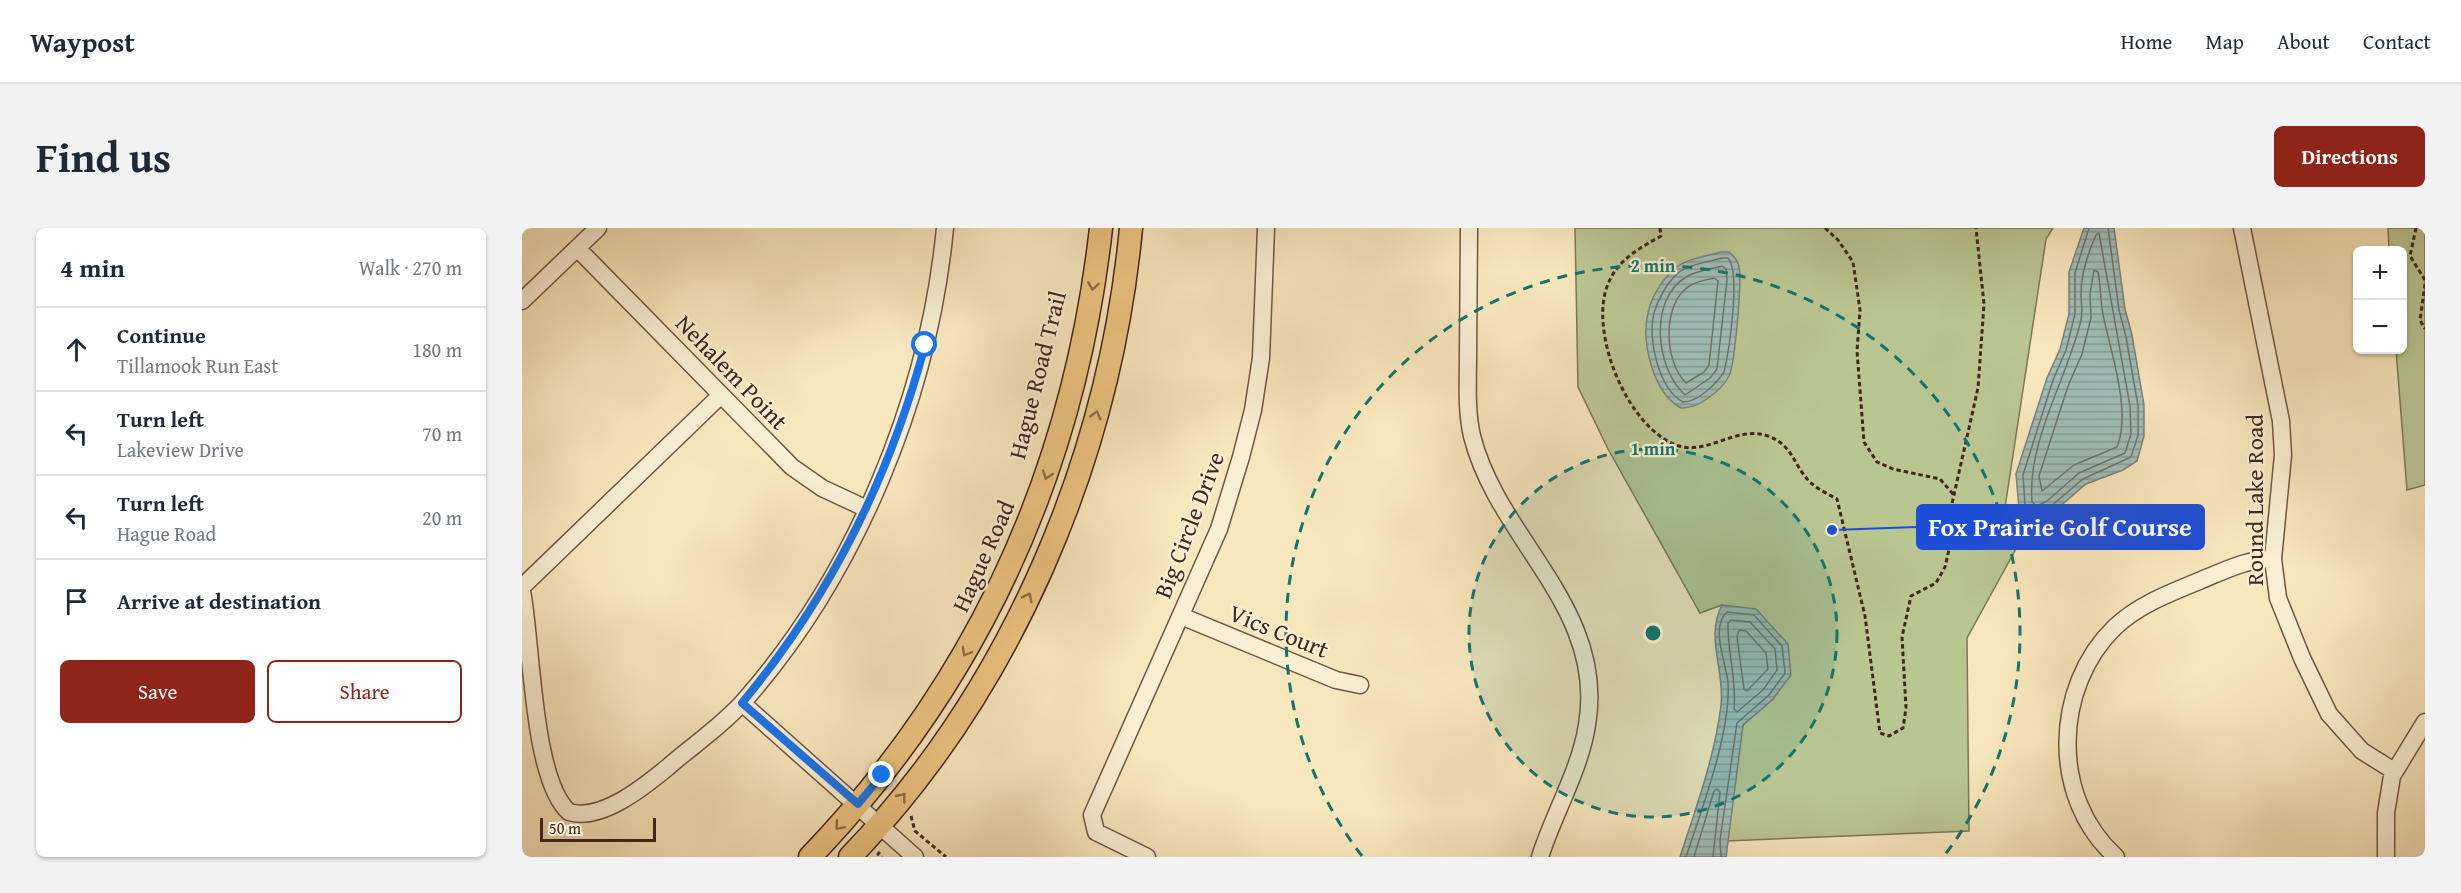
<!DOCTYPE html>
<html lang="en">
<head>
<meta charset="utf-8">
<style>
  :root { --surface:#fff; --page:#f2f2f3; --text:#1f2937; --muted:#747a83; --line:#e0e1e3; --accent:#8f2418 }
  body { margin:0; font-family:"Gentium Book Plus",serif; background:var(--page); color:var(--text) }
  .controls { position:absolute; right:18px; top:18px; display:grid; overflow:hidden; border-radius:9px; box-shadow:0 2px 4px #0004 }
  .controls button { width:54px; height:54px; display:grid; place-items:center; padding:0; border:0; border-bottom:2px solid var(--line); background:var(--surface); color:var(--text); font:30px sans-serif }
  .scale { position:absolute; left:18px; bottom:15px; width:116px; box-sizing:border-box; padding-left:6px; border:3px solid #44261c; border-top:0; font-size:16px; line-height:21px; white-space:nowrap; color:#44261c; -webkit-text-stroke:4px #faefd3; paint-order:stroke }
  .stop { position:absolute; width:18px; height:18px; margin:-14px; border:4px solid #1a73e8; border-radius:50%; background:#fff }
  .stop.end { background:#1a73e8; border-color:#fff; box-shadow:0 2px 6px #0008 }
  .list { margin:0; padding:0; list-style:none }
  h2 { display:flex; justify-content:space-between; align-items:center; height:78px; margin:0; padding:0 24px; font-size:26px }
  h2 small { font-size:20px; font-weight:400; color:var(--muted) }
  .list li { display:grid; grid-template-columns:39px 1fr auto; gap:18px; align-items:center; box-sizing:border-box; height:84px; padding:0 24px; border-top:2px solid var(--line) }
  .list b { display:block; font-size:22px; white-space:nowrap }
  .list p { margin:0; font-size:20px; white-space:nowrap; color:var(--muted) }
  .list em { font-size:20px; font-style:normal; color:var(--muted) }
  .actions { display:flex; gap:12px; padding:18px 24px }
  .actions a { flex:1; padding:14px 0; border:2px solid var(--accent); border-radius:9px; text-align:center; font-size:21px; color:var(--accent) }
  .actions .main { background:var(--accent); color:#fff }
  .icon { flex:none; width:33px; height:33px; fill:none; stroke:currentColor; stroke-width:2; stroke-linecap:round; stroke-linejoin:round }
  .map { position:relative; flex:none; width:1903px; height:629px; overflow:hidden; border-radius:9px }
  header { display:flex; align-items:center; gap:36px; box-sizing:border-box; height:84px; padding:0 30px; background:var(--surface); border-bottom:2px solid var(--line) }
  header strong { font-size:28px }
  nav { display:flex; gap:33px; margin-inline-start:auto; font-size:21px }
  .intro { display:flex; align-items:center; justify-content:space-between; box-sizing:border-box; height:144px; padding:0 36px }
  h1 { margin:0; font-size:42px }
  .button { padding:15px 27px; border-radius:9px; background:var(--accent); color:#fff; font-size:21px; font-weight:700 }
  main { display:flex; gap:36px; padding:0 36px }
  aside { flex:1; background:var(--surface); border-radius:9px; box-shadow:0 2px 4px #0004 }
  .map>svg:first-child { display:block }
  .green { fill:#bac692; stroke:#7f7657; stroke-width:1.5 }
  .water { fill:url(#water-rules); stroke:#7b817a; stroke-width:1.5 }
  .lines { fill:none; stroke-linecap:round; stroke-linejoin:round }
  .shore { stroke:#72726a; stroke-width:1.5 }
  .minor-casing { stroke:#715644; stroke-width:19 }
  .major-casing { stroke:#44261c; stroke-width:25 }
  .path { stroke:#44261c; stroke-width:3; stroke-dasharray:4.5 3; stroke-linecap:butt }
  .minor { stroke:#faefd3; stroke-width:16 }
  .major { stroke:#ecc37e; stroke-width:22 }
  .oneway { stroke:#906d48 }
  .route { stroke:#1a73e8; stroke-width:8 }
  .ring { fill:none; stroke:#0f766e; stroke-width:3; stroke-dasharray:10 8 }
  .labels { text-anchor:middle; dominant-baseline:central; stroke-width:4.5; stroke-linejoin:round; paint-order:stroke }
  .street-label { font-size:24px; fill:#44261c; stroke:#faefd3 }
  .centre { fill:#0f766e; stroke:#faefd3; stroke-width:3 }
  .ring-label { font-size:18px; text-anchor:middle; font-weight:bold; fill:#0f766e; stroke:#faefd3; stroke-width:4.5; stroke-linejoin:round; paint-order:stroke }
  .leader { fill:none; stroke:#1d4ed8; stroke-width:2 }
  .callout-dot { fill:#1d4ed8; stroke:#faefd3; stroke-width:2 }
  .callout { fill:#1d4ed8; stroke:#1d4ed8; stroke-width:2 }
  .callout-label { font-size:26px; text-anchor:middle; font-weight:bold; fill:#fff }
</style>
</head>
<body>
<header>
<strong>Waypost</strong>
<nav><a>Home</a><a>Map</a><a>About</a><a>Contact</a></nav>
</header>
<div class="intro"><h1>Find us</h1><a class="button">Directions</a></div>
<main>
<aside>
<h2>4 min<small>Walk · 270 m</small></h2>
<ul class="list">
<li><svg class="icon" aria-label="ahead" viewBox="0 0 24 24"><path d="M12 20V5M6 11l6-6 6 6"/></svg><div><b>Continue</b><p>Tillamook Run East</p></div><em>180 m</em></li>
<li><svg class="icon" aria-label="left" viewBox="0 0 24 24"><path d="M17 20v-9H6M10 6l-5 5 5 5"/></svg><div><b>Turn left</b><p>Lakeview Drive</p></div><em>70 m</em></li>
<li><svg class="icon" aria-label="left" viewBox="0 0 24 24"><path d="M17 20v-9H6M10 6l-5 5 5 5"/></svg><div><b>Turn left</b><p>Hague Road</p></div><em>20 m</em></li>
<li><svg class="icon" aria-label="arrive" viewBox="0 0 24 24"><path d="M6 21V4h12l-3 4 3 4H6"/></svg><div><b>Arrive at destination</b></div></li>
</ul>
<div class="actions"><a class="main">Save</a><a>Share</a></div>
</aside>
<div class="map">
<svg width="1903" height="629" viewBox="0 0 1903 629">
  <defs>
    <pattern id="water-rules" width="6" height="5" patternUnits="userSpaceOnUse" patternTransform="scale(1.5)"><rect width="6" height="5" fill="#9fbeb8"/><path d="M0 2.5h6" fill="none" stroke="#839a95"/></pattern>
  </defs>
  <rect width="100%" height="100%" fill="#f8e6bc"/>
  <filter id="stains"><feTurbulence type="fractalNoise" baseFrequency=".00333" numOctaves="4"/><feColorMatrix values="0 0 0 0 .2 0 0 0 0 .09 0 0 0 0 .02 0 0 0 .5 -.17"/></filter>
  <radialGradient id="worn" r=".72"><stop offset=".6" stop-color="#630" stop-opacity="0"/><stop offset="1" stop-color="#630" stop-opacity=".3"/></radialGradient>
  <!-- green -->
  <path class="green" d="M1053 0H1531L1524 11 1482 286 1495 319 1445 410 1447 603 1204 613 1221 497 1251 471 1200 377 1178 385 1086 221 1056 159Z
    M1866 0H1903V257L1885 262 1874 122H1880V22H1867Z"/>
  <!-- water -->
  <path class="water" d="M1562 0H1592L1603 81 1610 107 1622 177V208L1615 233 1601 242 1564 256 1522 292H1511L1497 280 1494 246 1525 150 1538 121 1547 86V44Z
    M1199 24H1207C1212 28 1216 32 1217 39 1220 53 1213 136 1207 148 1199 163 1176 181 1159 180 1131 165 1119 114 1126 85 1129 69 1140 52 1152 41 1163 31 1185 28 1199 24Z
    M1200 377 1234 381 1266 416 1269 447 1251 471 1221 497 1204 629H1158C1174 580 1193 528 1199 477 1203 442 1183 409 1200 377Z"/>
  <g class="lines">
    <!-- shore -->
    <path class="shore" d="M1567 0 1553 45V86L1544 122 1531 152 1501 247 1503 277 1512 285H1521L1561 251 1609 229 1616 207V178L1604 109 1597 82 1586 0
      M1577 5 1608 178 1609 206 1603 225 1557 245 1525 273 1515 278 1510 274C1505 212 1545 152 1559 92 1561 83 1559 74 1559 65 1559 44 1566 25 1574 7Z
      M1200 30H1206C1219 45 1207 123 1202 144 1194 156 1176 174 1161 174 1137 161 1125 111 1132 85 1136 71 1145 55 1156 45 1167 36 1187 34 1200 30Z
      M1200 38 1204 41 1205 52 1195 141 1188 150 1163 167C1134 141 1126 72 1164 49 1174 43 1189 41 1200 38Z
      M1572 42 1576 44C1579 57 1578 72 1581 86 1588 123 1610 183 1595 219L1552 237 1520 263 1517 248 1546 158 1560 126 1569 90 1568 66Z
      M1192 50 1196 53 1187 137 1182 144 1164 155C1142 134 1139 74 1169 57 1176 53 1185 52 1192 50Z
      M1209 392 1228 394 1253 421 1255 442 1241 462 1215 484 1212 481C1215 451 1205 424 1206 395Z
      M1217 402 1224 403 1244 425 1246 441 1225 463 1222 461 1215 409Z
      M1164 629C1180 580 1209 505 1206 454 1204 435 1188 399 1205 384L1232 387 1260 418 1263 445 1247 467 1215 495 1198 612 1199 629
      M1172 629 1192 563 1195 561 1198 564 1191 629"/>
    <defs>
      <path id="minor" d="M947 0C947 42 946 85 946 127 946 154 944 182 950 208 976 312 1085 380 1065 497 1058 542 1032 585 1018 629
        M1720 0 1759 193 1761 227 1751 331 1756 370 1780 430 1807 486 1840 523 1872 543
        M55 20 270 239 300 260 345 281
        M0 73 76 0
        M0 359 199 167
        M0 363C10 414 10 552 47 584 79 594 123 558 146 539 171 517 200 498 222 473 334 346 407 168 423 0
        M659 388 814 452 838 457
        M220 475 393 629
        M625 629 574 604 570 587 697 301 719 229 731 182 739 130 744 0
        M1594 629C1528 570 1531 459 1593 399 1616 377 1648 365 1677 353 1702 343 1724 331 1751 331
        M1864 629V585L1870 548 1903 494"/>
      <path id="major" d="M288 629C457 453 552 242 579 0
        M328 629C490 461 587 231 609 0"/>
    </defs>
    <!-- minor casing -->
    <use href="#minor" class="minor-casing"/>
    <!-- major casing -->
    <use href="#major" class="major-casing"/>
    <!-- path -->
    <path class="path" d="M1138 0 1139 8C1118 20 1096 31 1086 56 1066 104 1106 202 1157 218 1185 227 1216 197 1246 208 1272 218 1271 237 1288 254 1295 261 1306 266 1315 271L1343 388 1358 505 1367 508 1381 500 1384 480 1380 409 1389 368 1414 355 1423 339 1429 313V280L1456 160 1462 76 1454 0
      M1303 0 1316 12 1331 34 1338 82 1335 123 1342 214 1355 234 1371 241 1418 251 1431 266
      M1894 0 1888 28 1903 52
      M1903 56 1898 92 1903 101
      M389 588 393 603 424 629
      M358 624 356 626 360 629"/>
    <!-- minor -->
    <use href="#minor" class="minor"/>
    <!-- major -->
    <use href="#major" class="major"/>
  </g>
  <!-- one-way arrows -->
  <defs><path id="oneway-chevron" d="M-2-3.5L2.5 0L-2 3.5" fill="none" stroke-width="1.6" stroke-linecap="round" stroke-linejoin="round" transform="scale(1.5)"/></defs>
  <g class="oneway">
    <use href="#oneway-chevron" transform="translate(571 58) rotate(99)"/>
    <use href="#oneway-chevron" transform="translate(574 187) rotate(-75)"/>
    <use href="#oneway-chevron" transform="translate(525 247) rotate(109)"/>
    <use href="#oneway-chevron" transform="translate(506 369) rotate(-64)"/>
    <use href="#oneway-chevron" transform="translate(444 424) rotate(120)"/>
    <use href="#oneway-chevron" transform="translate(380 569) rotate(-51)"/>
    <use href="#oneway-chevron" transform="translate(317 598) rotate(131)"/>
  </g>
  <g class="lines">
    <!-- route -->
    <path class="route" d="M360 547 336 576 220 475C308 369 368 249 403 117"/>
  </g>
  <!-- distance rings -->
  <circle cx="1131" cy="405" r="184" fill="#0f766e" fill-opacity=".12"/>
  <g class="ring">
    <circle cx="1131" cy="405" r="184"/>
    <path d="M840 628A367 367 0 1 1 1422 628"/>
  </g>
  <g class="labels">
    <!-- street labels -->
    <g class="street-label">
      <text transform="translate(210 144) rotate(46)">Nehalem Point</text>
      <text transform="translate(515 147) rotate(-76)">Hague Road Trail</text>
      <text transform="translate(1732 272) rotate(-90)">Round Lake Road</text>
      <text transform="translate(667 297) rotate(-69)">Big Circle Drive</text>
      <text transform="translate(461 328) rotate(-66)">Hague Road</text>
      <text transform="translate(757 403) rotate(22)">Vics Court</text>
    </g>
  </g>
  <circle cx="1131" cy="405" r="9" class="centre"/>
  <g class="ring-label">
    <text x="1131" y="44">2 min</text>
    <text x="1131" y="227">1 min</text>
  </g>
  <!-- callouts -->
  <path class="leader" d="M1310 302L1395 299"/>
  <circle class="callout-dot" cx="1310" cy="302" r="6"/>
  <rect class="callout" x="1395" y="277" width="287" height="44" rx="6"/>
  <g class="callout-label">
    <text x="1538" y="308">Fox Prairie Golf Course</text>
  </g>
  <rect width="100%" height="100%" filter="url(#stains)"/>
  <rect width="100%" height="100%" fill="url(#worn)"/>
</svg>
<div class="controls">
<button>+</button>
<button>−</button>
</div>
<div class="scale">50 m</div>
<div class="stop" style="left:403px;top:117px"></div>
<div class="stop end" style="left:360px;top:547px"></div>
</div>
</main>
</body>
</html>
